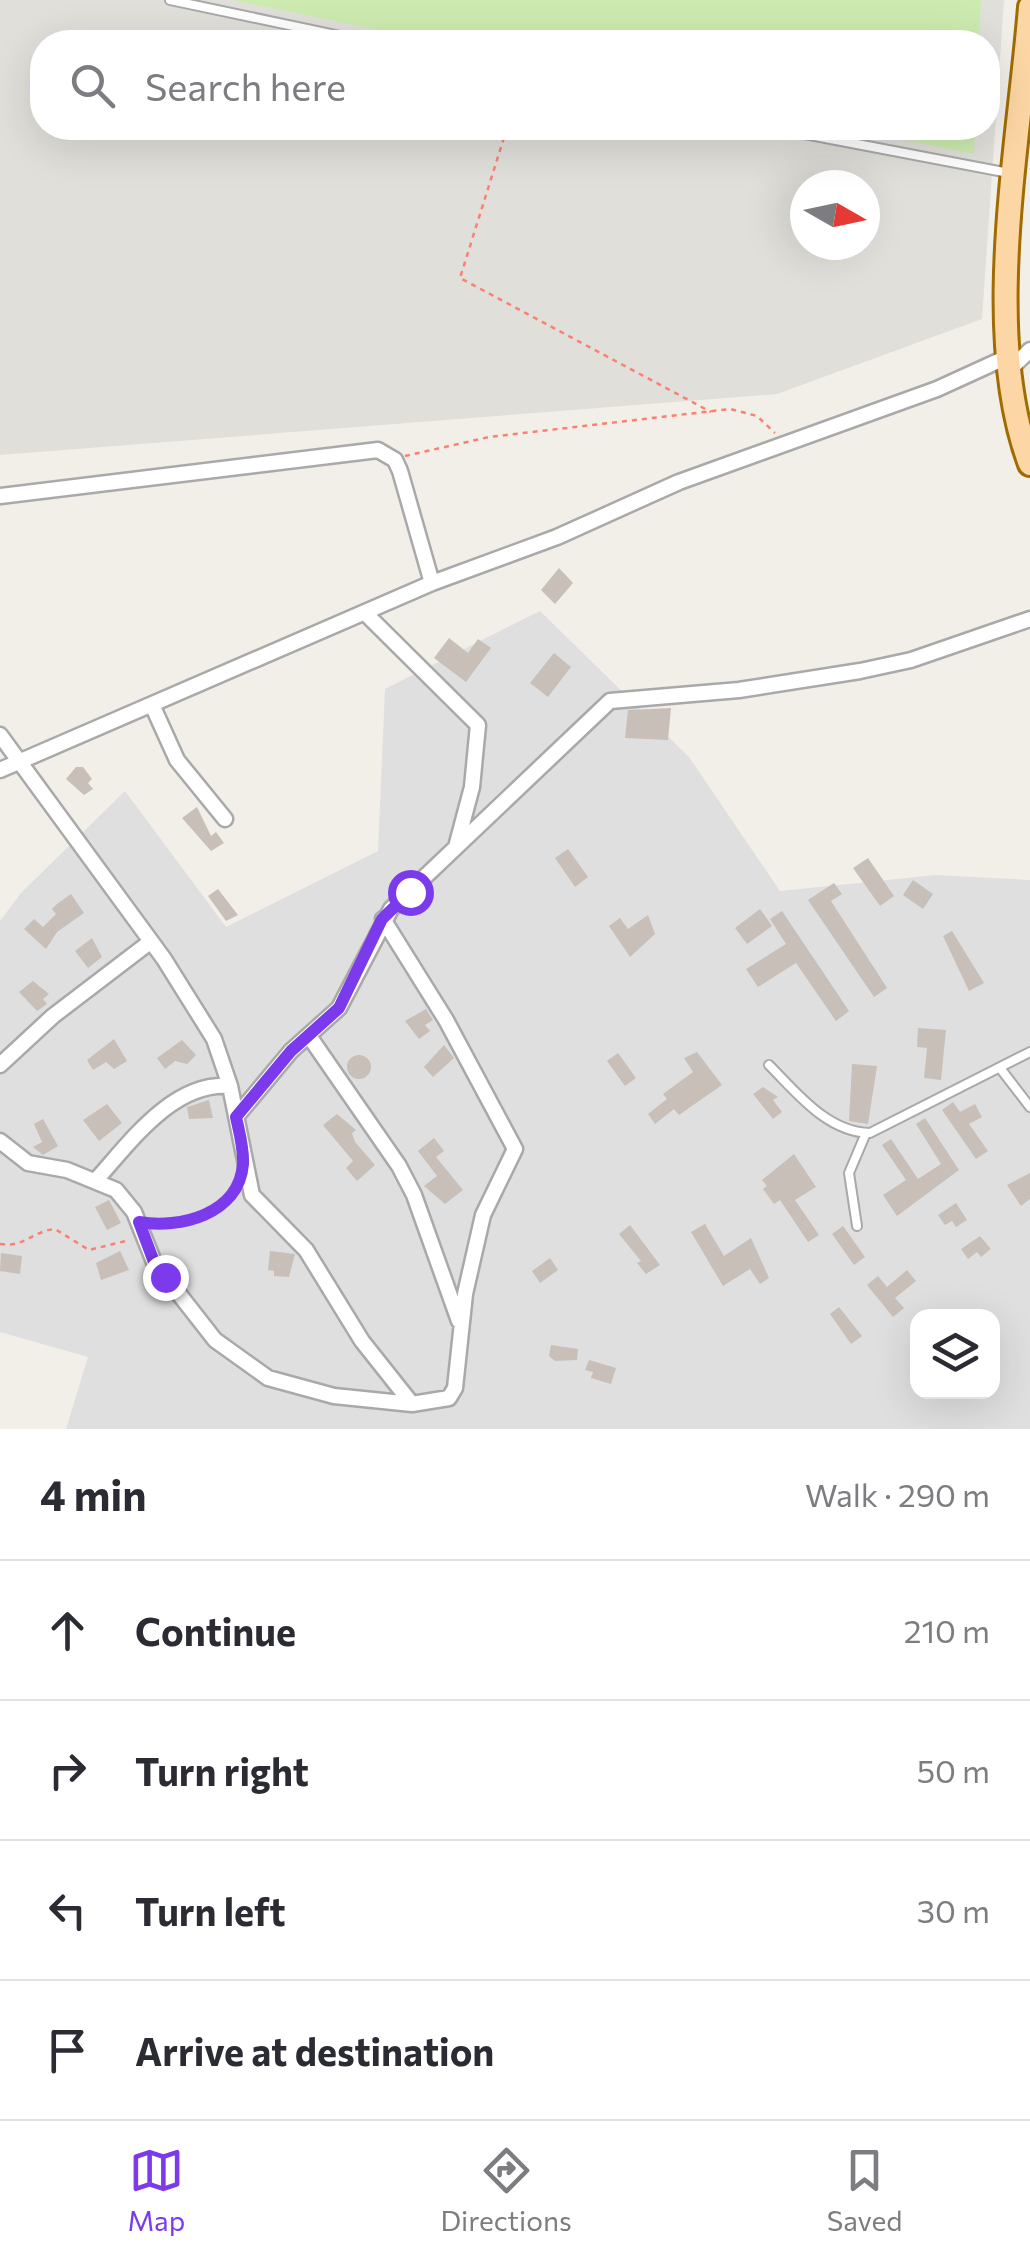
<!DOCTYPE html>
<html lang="en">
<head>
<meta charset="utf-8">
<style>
  :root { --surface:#fff; --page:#f7f7f7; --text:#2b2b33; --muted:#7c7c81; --line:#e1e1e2; --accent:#7c3aed }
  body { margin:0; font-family:Commissioner,sans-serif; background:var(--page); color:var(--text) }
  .controls { position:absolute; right:30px; bottom:30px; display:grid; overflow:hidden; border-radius:20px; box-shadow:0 10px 40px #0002 }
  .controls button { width:90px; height:90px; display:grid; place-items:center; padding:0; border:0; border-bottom:2px solid var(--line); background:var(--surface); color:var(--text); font:50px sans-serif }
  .compass { position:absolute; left:790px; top:170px; width:90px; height:90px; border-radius:50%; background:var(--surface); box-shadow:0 10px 40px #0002; rotate:99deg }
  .stop { position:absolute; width:30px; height:30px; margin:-22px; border:8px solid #7c3aed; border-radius:50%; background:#fff }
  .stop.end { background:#7c3aed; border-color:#fff; box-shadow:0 2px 10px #0008 }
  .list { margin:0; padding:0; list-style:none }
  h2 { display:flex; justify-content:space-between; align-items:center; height:130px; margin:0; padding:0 40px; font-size:42px }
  h2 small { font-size:32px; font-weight:400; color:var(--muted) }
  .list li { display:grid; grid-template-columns:65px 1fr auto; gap:30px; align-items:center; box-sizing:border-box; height:140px; padding:0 40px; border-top:2px solid var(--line) }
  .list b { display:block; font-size:38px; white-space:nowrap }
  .list em { font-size:32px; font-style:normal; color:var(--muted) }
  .icon { flex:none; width:55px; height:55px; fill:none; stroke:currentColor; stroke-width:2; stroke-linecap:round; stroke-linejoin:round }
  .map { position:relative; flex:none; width:1030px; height:1429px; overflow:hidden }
  .search { position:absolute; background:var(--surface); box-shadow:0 10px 40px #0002; left:30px; right:30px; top:30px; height:110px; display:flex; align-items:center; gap:25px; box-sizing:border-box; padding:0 35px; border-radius:40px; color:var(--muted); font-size:38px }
  .sheet { height:690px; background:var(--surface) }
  nav { display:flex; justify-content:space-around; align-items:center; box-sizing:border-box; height:140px; border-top:2px solid var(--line); background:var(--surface); font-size:28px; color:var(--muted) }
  nav a { display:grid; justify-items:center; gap:5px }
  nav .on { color:var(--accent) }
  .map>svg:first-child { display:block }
  .residential { fill:#e0dfdf; fill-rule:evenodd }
  .airport { fill:#e1dfda; fill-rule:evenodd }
  .grass { fill:#cdebb0 }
  .building { fill:#c7bfb8 }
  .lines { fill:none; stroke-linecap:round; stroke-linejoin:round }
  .lane-casing { stroke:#a9a9a9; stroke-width:12 }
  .street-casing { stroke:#a9a9a9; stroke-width:19 }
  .primary-casing { stroke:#a06b00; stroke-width:28 }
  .path { stroke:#fa8072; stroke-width:2.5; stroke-dasharray:5 5; stroke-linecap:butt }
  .lane { stroke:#fff; stroke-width:8 }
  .street { stroke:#fff; stroke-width:14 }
  .primary { stroke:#fcd6a4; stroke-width:22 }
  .route { stroke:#7c3aed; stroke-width:12 }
</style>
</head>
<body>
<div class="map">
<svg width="1030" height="1429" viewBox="0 0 1030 1429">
  <rect width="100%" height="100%" fill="#f2efe9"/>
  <!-- residential -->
  <path class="residential" d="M540 611 689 757 780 891 936 875 1030 880V1429H66L88 1357 0 1332V921L21 893 125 791 226 927 378 851 385 689ZM918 1316H992V1392H918Z"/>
  <!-- airport -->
  <path class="airport" d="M0 0H1004L982 319 777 394 0 455ZM42 42H988V128H42ZM805 185H865V245H805Z"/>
  <!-- grass -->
  <path class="grass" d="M232 0H981L979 42H437Z
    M846 128H975L974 154Z"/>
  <!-- building -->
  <path class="building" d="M559 568 573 583 555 604 541 590Z
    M449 638 468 653 478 639 491 648 466 682 434 658Z
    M554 653 571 667 548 697 530 683Z
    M671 708 668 740 625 738 628 710Z
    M76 767H83L92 779 88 783 93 789 84 795 66 779Z
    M197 807 211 836 216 832 224 843 211 851 182 818Z
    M568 849 588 877 575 887 555 858Z
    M868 858 894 896 880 906 853 868Z
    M913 880 933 894 923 909 903 895Z
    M834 883 842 894 831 901 887 988 874 997 808 900Z
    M218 889 238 915 226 921 208 896Z
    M71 894 84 913 57 932 46 949 24 929 34 919 43 927 56 914 52 909 57 904Z
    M760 909 772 926 747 944 735 928Z
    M782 911 849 1011 836 1021 796 963 758 987 746 969 786 944 770 919Z
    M648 915 655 934 630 957 609 926 620 918 628 929Z
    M952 931 984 983 969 991 943 936Z
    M92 938 102 957 88 968 75 951Z
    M33 981 49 994 43 999 47 1004 37 1011 19 992Z
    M426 1009 433 1020 425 1025 430 1031 419 1039 405 1021Z
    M918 1028 946 1030 941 1080 924 1078 927 1048 917 1047Z
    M114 1039 127 1061 114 1069 106 1062 93 1070 87 1060Z
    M182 1040 196 1055 187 1064 175 1061 165 1069 157 1058Z
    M444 1045 454 1058 433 1077 424 1067Z
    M697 1052 722 1085 679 1115 674 1109 655 1124 648 1114 667 1099 663 1094 693 1072 684 1058Z
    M618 1053 636 1078 625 1086 607 1061Z
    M347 1067a12 12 0 1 1 24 0a12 12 0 1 1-24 0Z
    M852 1064 877 1066 868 1124 849 1121Z
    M763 1087 778 1097 773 1100 782 1112 773 1119 753 1094Z
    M209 1100 213 1118 189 1119 187 1107Z
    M953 1102 960 1112 975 1104 982 1117 969 1124 988 1151 976 1159 942 1110Z
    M107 1104 122 1123 99 1141 83 1120Z
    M337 1114 356 1130 352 1133 355 1142 375 1165 357 1181 346 1168 353 1161 323 1125Z
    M925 1118 959 1170 897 1216 883 1195 906 1180 882 1145 891 1139 918 1179 941 1164 916 1124Z
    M43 1119 58 1146 43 1155 33 1147 42 1142 34 1124Z
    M434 1138 444 1151 436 1157 463 1190 445 1204 424 1186 437 1176 418 1151Z
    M794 1154 816 1187 795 1200 819 1235 808 1242 780 1200 774 1204 763 1189 767 1186 762 1180Z
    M1030 1173V1199L1021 1206 1007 1185Z
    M109 1200 121 1223 107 1230 95 1207Z
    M956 1203 967 1220 956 1227 952 1221 945 1225 938 1215Z
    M705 1224 724 1256 751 1238 769 1278 760 1284 750 1269 723 1286 691 1232Z
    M630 1225 660 1265 646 1274 637 1263 641 1261 619 1234Z
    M843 1226 865 1257 854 1265 832 1234Z
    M980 1236 991 1249 981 1257 977 1252 968 1259 961 1249Z
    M120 1251 129 1270 101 1280 96 1263Z
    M270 1251 295 1254 289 1277 274 1276V1271L268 1270Z
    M1 1253 22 1256 20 1274 0 1271Z
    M550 1258 558 1270 540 1283 532 1271Z
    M907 1270 916 1281 895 1298 904 1308 893 1317 867 1285 878 1276 887 1287Z
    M839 1307 862 1336 851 1344 830 1314Z
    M551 1345 578 1349 577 1360 555 1361 549 1356Z
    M589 1360 616 1368 611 1384 591 1378 593 1372 585 1370Z"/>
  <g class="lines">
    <defs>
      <path id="lane" d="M170 0 369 42
        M773 128 1009 173
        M769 1065C797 1093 827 1132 870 1133L1030 1052
        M1000 1068 1030 1107
        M857 1226 849 1173 866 1133"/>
      <path id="street" d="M1009 370 1030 350
        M0 496 378 450 395 460 400 471 432 583
        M365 613 478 725 472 787 456 847
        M153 707 177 760 225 819
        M0 735 164 959 214 1039 230 1086 252 1195 306 1250 362 1341 412 1404
        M0 770 432 583 557 537 679 482 937 389 1007 357
        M309 1036 399 1166 414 1195 459 1321
        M0 1065 53 1016 150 942
        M236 1117 291 1051 339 1008 391 909 610 701 739 690 860 671 911 660 1030 619
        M0 1141 28 1163 67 1170 116 1190 134 1212 154 1262 215 1340 268 1378 334 1396 412 1404 449 1398 455 1388 465 1294 483 1215 515 1149 446 1020 383 919
        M97 1179C131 1141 174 1081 230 1086"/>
      <path id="primary" d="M1030 7C1019 146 981 333 1030 464"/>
    </defs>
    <!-- lane casing -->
    <use href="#lane" class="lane-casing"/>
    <!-- street casing -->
    <use href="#street" class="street-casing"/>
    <!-- primary casing -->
    <use href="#primary" class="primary-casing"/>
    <!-- path -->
    <path class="path" d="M507 128 460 278 711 412
      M405 456 489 437 730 409 757 416 775 433
      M152 1224C190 1227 218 1214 236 1180
      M0 1244C24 1248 33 1231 55 1229L89 1250 130 1240"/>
    <!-- lane -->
    <use href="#lane" class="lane"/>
    <!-- street -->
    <use href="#street" class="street"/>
    <!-- primary -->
    <use href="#primary" class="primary"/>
  </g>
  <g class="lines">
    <!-- route -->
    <path class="route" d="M165 1277 154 1262 139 1222C179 1229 239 1215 243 1164 244 1149 239 1131 236 1117L291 1051 339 1008 382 919 410 892"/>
  </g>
</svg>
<div class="controls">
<button><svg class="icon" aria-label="layers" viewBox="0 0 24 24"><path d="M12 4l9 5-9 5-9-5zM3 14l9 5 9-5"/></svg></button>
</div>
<svg class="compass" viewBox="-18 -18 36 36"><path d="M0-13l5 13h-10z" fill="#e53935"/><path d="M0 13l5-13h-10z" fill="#7c7c81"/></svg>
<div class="stop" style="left:410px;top:892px"></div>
<div class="stop end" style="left:165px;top:1277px"></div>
<div class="search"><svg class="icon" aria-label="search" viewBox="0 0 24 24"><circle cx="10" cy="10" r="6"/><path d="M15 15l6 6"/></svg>Search here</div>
</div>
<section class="sheet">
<h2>4 min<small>Walk · 290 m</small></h2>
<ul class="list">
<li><svg class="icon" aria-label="ahead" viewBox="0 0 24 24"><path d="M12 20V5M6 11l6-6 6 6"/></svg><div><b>Continue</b></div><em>210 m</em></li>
<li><svg class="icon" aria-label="right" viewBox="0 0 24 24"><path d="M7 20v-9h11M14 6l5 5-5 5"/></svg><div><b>Turn right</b></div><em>50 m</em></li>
<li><svg class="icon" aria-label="left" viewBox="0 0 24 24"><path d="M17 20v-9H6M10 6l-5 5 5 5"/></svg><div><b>Turn left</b></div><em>30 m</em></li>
<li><svg class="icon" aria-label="arrive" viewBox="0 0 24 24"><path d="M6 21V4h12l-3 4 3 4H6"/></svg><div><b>Arrive at destination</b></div></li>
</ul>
</section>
<nav>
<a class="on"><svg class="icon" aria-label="map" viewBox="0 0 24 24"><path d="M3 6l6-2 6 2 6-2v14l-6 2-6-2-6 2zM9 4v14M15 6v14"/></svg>Map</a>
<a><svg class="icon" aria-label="directions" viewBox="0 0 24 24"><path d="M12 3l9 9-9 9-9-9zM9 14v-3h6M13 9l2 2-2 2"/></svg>Directions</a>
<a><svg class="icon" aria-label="saved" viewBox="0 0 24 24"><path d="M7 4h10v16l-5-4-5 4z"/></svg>Saved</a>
</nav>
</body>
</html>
